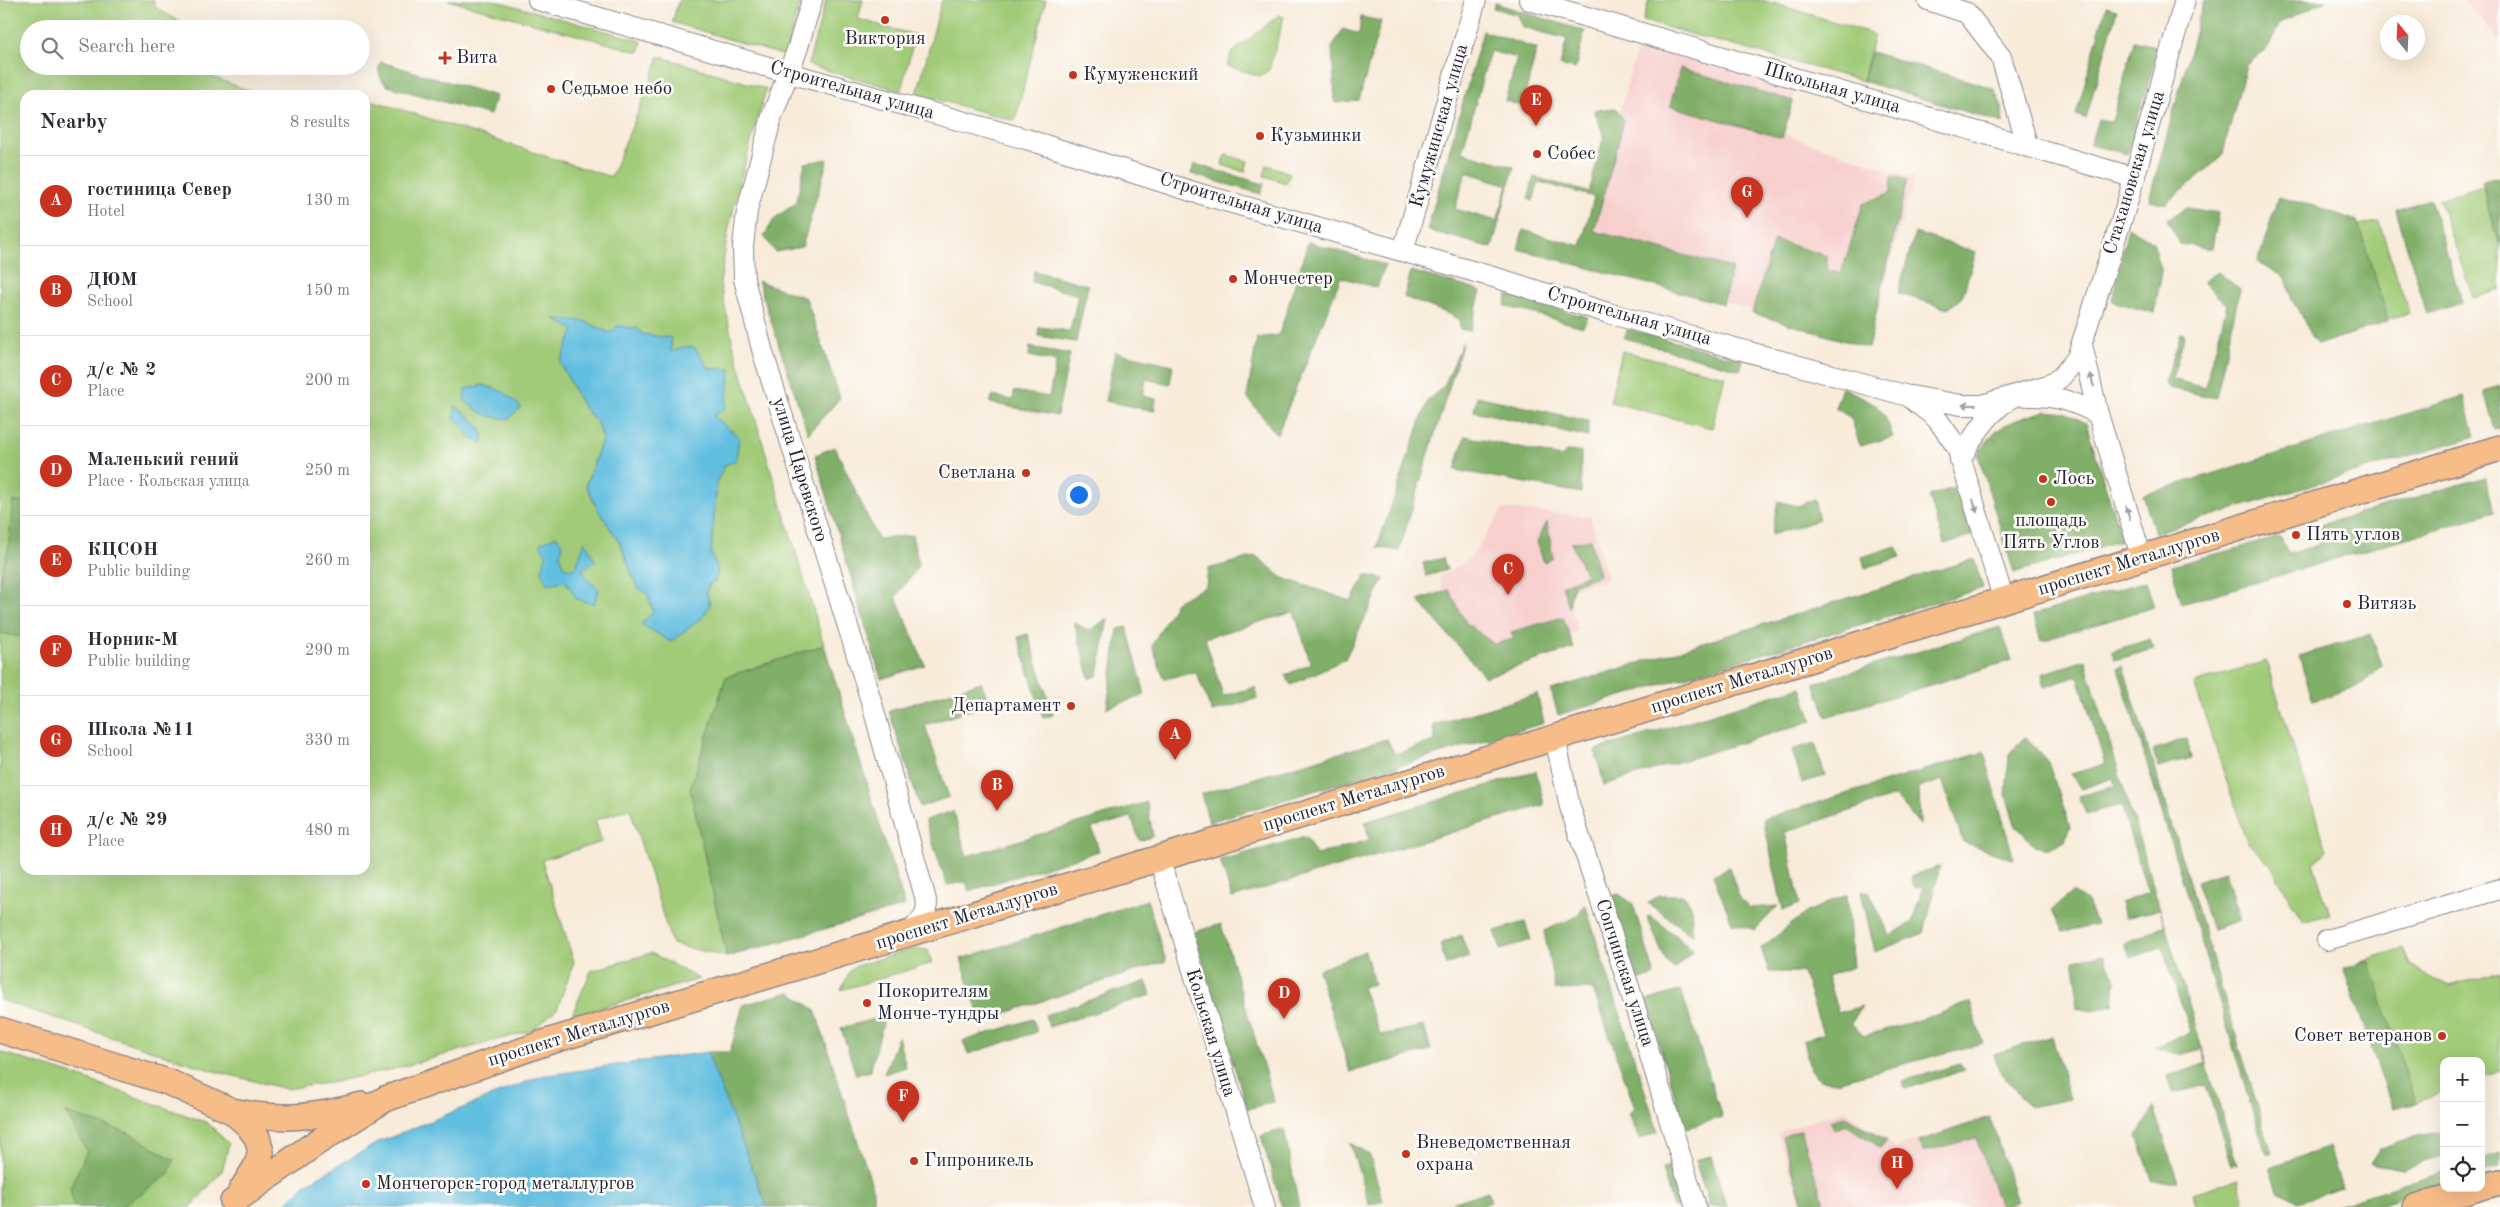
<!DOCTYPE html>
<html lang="en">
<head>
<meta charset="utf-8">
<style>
  :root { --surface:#fff; --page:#f7f7f7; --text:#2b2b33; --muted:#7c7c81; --line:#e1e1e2; --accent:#c8321e }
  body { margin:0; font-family:"Old Standard TT",serif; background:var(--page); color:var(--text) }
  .controls { position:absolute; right:15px; bottom:15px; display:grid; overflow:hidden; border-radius:10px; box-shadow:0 5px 20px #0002 }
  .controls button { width:45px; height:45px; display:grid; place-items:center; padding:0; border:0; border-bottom:1px solid var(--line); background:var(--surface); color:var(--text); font:25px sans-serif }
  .compass { position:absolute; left:2380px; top:15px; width:45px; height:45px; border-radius:50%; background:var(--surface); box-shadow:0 5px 20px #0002; rotate:342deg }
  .you { position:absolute; left:1078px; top:494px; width:18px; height:18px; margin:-12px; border:4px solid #fff; border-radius:50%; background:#1a73e8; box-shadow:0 0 0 8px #1a73e833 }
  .badge { display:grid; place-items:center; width:32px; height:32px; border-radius:50%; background:var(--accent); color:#fff; font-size:16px; font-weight:700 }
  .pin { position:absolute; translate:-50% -41px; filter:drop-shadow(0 1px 2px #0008) }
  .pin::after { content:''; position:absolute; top:26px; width:18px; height:15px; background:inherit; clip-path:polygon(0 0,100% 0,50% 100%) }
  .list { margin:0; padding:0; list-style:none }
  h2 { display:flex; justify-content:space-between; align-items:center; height:65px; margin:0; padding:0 20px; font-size:21px }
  h2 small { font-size:16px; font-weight:400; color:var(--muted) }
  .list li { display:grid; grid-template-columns:32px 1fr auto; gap:15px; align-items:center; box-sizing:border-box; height:90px; padding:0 20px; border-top:1px solid var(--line) }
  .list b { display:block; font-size:19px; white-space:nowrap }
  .list p { margin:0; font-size:16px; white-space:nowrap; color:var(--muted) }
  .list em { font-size:16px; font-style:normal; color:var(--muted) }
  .icon { flex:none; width:28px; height:28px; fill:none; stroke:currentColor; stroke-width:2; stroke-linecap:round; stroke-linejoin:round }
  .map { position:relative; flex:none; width:2500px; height:1207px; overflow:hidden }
  .search { position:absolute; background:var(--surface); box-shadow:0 5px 20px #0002; left:20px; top:20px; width:350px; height:55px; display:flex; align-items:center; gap:12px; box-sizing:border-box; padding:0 18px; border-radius:28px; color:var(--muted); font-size:19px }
  .panel { position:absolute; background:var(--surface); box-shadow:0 5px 20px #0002; left:20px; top:90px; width:350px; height:785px; border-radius:15px }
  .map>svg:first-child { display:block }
  .built { fill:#f7d0ce }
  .green { fill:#a1cb78; stroke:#62765a; fill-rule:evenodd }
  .forest { fill:#80af68; stroke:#516852; fill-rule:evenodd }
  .water { fill:#60bedf; stroke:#41708d }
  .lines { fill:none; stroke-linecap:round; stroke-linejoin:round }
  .minor-casing { stroke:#8d868a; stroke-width:22 }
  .major-casing { stroke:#8d868a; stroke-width:28 }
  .minor { stroke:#fff; stroke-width:20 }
  .major { stroke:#f7bd88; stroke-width:25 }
  .oneway { fill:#9c9ca7 }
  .poi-dot { fill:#c8321e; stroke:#fdfcf7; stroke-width:2 }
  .labels { text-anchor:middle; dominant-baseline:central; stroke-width:5; stroke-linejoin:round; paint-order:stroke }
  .poi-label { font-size:19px; fill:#22223b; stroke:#fdfcf7; text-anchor:start }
  .street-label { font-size:19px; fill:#22223b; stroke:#fdfcf7 }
</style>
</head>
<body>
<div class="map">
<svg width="2500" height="1207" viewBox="0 0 2500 1207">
  <rect width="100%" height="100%" fill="#fdfcf7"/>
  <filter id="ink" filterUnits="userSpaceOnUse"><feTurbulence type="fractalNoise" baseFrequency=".02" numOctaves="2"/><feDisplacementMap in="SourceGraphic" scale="10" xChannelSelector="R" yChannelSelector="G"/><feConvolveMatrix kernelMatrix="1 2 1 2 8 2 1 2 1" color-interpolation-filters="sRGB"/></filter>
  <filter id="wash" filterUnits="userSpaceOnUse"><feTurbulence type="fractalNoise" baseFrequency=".0096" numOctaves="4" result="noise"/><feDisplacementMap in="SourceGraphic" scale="20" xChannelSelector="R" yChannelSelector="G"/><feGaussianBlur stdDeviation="1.12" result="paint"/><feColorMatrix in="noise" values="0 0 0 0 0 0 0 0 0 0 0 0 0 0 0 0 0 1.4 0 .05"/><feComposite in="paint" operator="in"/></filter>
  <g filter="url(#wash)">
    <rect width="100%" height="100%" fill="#f8ebd9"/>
    <!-- built -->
    <path class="built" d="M2464 0H2500V41Z
      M1638 44 1796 89 1783 134 1914 178 1867 345 1580 258Z
      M1503 509 1590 516 1608 579 1567 590 1578 631 1488 658 1450 619 1439 578 1472 556Z
      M1844 1110 1896 1147 1988 1117 2017 1207H1803L1777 1133Z"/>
    <!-- green -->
    <path class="green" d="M0 0H154L155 7 185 25H224L218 29H29V66H197L205 74 260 95H25V870H365V98L611 177 650 83 659 56 766 89 740 181 728 232 720 284 734 348 824 645 726 677 690 789 727 957 672 944 630 809 595 820 602 842 542 860 574 962 557 1009 533 1030 394 1069 335 1082 286 1089 210 1070 0 1000ZM584 321 610 333 671 338V352L683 347 710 369H730L712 416 725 465 717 481 711 554 718 571 706 591 710 604 642 623 653 612 648 594 637 586 620 543 597 508 586 485 603 438 597 422 584 408 560 363 574 330Z
      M448 0H493L642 41 639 52Z
      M679 0H801L785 56 672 22Z
      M826 0H863L858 19 915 35 901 91 808 65Z
      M942 0H1046L1015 121 917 94Z
      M1649 0H1763L1874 34 1863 81 1643 21Z
      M1279 15 1284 17 1269 70 1260 76 1227 66 1232 53Z
      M1226 155 1248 161 1245 172 1222 165Z
      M1267 165 1290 173 1286 183 1264 176Z
      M2483 186 2500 246V290L2473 298 2439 199Z
      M2379 222 2409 313 2388 319 2358 225Z
      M1622 351 1725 376 1712 428 1610 402Z
      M2266 661 2327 851 2313 863 2330 914 2303 922 2271 866 2247 842 2194 683Z
      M2403 948 2410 966 2450 986 2500 971V1071L2481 1078V1061H2444V1092L2405 1107 2358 962Z
      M913 949 928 950 932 963 841 990 850 971 856 966Z
      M651 953 699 979 571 1017 591 971Z
      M0 1052 80 1077 208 1123 229 1144 222 1171 191 1207H0Z
      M2238 1179 2243 1199 2237 1207H2196L2193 1193Z"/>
    <!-- forest -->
    <path class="forest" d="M2204 0H2327L2280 23 2267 49 2246 65 2222 157 2165 204 2149 200Z
      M1495 3 1585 31 1575 69 1560 65 1567 39 1522 27 1518 15 1493 8Z
      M2106 7 2117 10 2086 118 2076 115Z
      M1361 17 1381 21 1359 100 1335 103 1332 48 1343 29 1359 34Z
      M1483 31 1537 49 1522 106 1505 101 1517 58 1490 51 1462 152 1514 167 1492 248 1427 230ZM1466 172 1508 185 1497 221 1455 209Z
      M2134 41 2159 47 2127 154 2090 145 2098 119 2112 122Z
      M1871 52 1993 88 2002 106 2003 123 1863 81Z
      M381 62 496 96 490 115 388 86C380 81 376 71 381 62Z
      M1680 68 1793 101 1782 138 1670 106Z
      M1616 108 1624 121 1594 231 1732 268 1723 304 1518 249 1523 230 1581 246 1594 197 1539 182 1533 201 1528 199 1534 177 1589 192 1604 136 1594 110Z
      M828 159 802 247 775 252 764 236 775 218 796 203 805 163Z
      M1194 164 1264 184 1261 194 1191 174Z
      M1892 175 1907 180 1868 348 1752 313 1774 240 1827 256V270L1841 274 1863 204 1891 192Z
      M2500 177V246L2482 181Z
      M2278 197 2318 207 2357 221 2389 321 2317 345 2292 299 2286 278 2258 262Z
      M2430 199 2462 303 2427 314 2396 210Z
      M2188 208 2218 213 2212 249 2180 244 2167 219Z
      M2128 227 2153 242 2162 272 2154 313 2112 301Z
      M1915 233 1976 252 1962 297 1948 309 1898 293Z
      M1308 242 1385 265 1377 288 1341 277 1277 435 1247 397 1257 338 1279 335Z
      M1034 271 1088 285 1076 342 1038 336 1039 327 1070 331 1078 295 1032 282Z
      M1411 271 1481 291 1470 331 1460 329 1459 321 1452 315 1404 297Z
      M2218 272 2240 289 2216 398 2169 388 2165 383 2181 333 2185 334 2172 379 2205 388 2227 305 2203 282Z
      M758 281 806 298 840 398 808 434Z
      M1507 295 1588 317 1583 327 1505 306Z
      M1628 329 1743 360 1740 370 1624 338Z
      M1463 342 1399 551 1377 547 1428 400 1444 386Z
      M1030 347 1070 354 1057 416 990 403 992 396 1013 400 1014 391 1049 397 1056 362 1029 356Z
      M1115 352 1173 365 1170 384 1146 379 1143 396 1156 399 1154 411 1105 401Z
      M2500 386V428L2495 430 2484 391Z
      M1842 387C1873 403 1881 400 1893 437L1860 446 1851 418 1835 408Z
      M1477 396 1588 421V437L1474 411Z
      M2464 396 2475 436 2155 533 2143 495Z
      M2045 411 2067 413 2086 423 2122 540 2014 573 1978 455C1998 422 2011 422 2045 411Z
      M1465 436 1561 457 1567 451 1581 452V493L1455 470Z
      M835 447 878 539 912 535 919 565 896 597 925 665 881 679 815 455Z
      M2485 477 2495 512 2182 604 2171 566 2280 537 2289 554 2318 545 2320 525Z
      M1956 487 1973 535 1944 544 1929 496Z
      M1814 499 1819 520 1771 535 1778 501 1798 506Z
      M13 501 25 503V638L0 633V581L8 549Z
      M1547 522 1553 558 1544 563 1537 542Z
      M1590 539 1599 575 1573 585 1569 608 1562 585 1586 575 1571 543Z
      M1896 546 1901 557 1865 568 1862 557Z
      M1256 556 1283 578 1351 601 1366 575 1384 579 1345 659 1291 685 1285 675 1311 664 1294 612 1205 638 1223 696 1255 687 1258 698 1212 712 1196 672 1164 679 1152 645 1176 602 1206 586 1208 569Z
      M1443 558 1447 570 1426 576 1423 563Z
      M1974 559 1983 588 1558 715 1551 690Z
      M2146 581 2154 607 2041 641 2033 615Z
      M1449 590 1466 623 1494 644 1514 639 1511 632 1563 617 1574 648 1485 677 1418 600Z
      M1108 618 1098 675 1090 679 1074 622 1089 631Z
      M1127 627 1145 695 1107 708 1118 629Z
      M2000 627 2012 660 1826 717 1814 683Z
      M1028 634 1053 715 1043 718 1018 637Z
      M2371 634 2382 665 2362 685 2313 701 2299 656Z
      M2150 639 2154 649 2115 660 2112 651Z
      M824 645 905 906 727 957 690 789 726 677Z
      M2085 660 2237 1164 2231 1165 2206 1085 2174 1093 2167 1077 2207 1063 2202 1049 2179 1055 2154 1047 2191 1032 2162 947 2131 958 2124 943 2165 926 2160 909 2125 918 2120 903 2148 893 2121 805 2086 814 2079 796 2115 786 2113 778 2081 789 2071 774 2105 764 2078 676 2044 687 2042 674Z
      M2123 666 2272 1153 2266 1155 2118 668Z
      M981 682 990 704 925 725 949 797 920 807 889 711Z
      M1801 687 1812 721 1604 785 1595 750Z
      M1537 694 1544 723 1209 822 1201 794 1387 739 1395 754 1435 741 1433 725Z
      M2025 736 2048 762 2070 826 2065 841 2050 849 2034 846 2015 824 2006 795 2009 755Z
      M2187 738 2191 758 2158 768 2153 750Z
      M1815 743 1825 776 1802 783 1792 750Z
      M1984 752 2014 860 1963 842 1942 780 1919 788 1920 825 1895 796 1785 832 1800 904 1783 910 1763 819Z
      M1536 771 1544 805 1232 898 1220 860 1306 837 1316 855 1369 840 1365 822Z
      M1147 802 1153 836 1140 841 1131 817 1092 828 1099 851 969 891 966 882 947 885 925 820 953 811 967 856Z
      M1940 866 1924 933 1875 952 1861 892 1869 891 1890 936 1912 922 1923 886 1915 888 1911 876Z
      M1729 867 1740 899 1750 908 1778 906 1755 930 1732 923 1713 875Z
      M2225 872 2240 921 2212 930 2196 881Z
      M2072 892 2087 902 2096 924 2063 932 2052 910Z
      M1619 894 1633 904 1655 975 1638 981 1610 896Z
      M1847 894 1853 967 1827 976 1838 1013 1862 1006 1851 1024 1864 1036 1936 1015 1970 1002 1983 1043 1836 1082 1820 1080 1810 1070 1804 1040 1823 1034 1803 972H1769L1761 948 1807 912Z
      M1659 895H1684L1691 905 1693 936 1648 903Z
      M1147 900 1166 961 981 1021 961 959Z
      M1585 904 1658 1132 1639 1139 1629 1113 1635 1108 1593 989 1555 990 1544 931 1578 916Z
      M1651 916 1694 950 1674 969 1665 959 1647 917Z
      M1525 922 1531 940 1501 950 1495 931Z
      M1221 924 1274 1102 1247 1109 1194 932Z
      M1461 935 1469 957 1446 965 1440 944Z
      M1365 951 1374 984 1362 987 1380 1035 1424 1026 1431 1050 1350 1072 1318 970Z
      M2104 955 2115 979 2113 1005 2092 1011 2076 1008 2077 983 2073 960Z
      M2369 960 2415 1102 2393 1109 2343 968Z
      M1146 981 1151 995 1049 1027 1045 1015Z
      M1681 990 1722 1117 1685 1129 1646 1001Z
      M790 992 815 1010 872 1185 875 1207H767L707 1052H730L743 1005Z
      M885 1016 870 1071 856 1075 841 1028Z
      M1033 1019 1037 1032 968 1054 963 1041Z
      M2052 1036 2070 1099 2030 1107 1999 1071 1994 1054Z
      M898 1037 906 1067 884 1074Z
      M1960 1064 1964 1070 1905 1089 1903 1081Z
      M2154 1107 2178 1182H2153L2137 1135Z
      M66 1113 129 1133 174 1160 168 1175 121 1207H74L70 1188 87 1151Z
      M1845 1116 1887 1141 1881 1148 1846 1125 1834 1130 1830 1121Z
      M1990 1117 2017 1202 2002 1207H2000L1976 1138 1922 1152 1919 1141Z
      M1284 1129 1299 1207H1282L1261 1136Z
      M1801 1130 1825 1207H1804L1782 1137Z
      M2444 1132V1155L2403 1169 2370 1163 2379 1149 2415 1136Z
      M1350 1143 1369 1154 1383 1201 1369 1205Z
      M2329 1147 2342 1188 2298 1202 2278 1191 2270 1167Z
      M2500 1153V1167L2481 1173V1159Z
      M1711 1156 1727 1207H1710L1695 1160Z
      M1673 1164 1686 1207H1673L1662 1169Z
      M2444 1171V1185L2373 1207H2331Z
      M1488 1191 1491 1202 1477 1207H1440Z"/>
    <!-- water -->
    <path class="water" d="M555 319 584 321 609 333 618 326 637 328 642 334 671 338V352L683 347H694L710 369H731L725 409 713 416 739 437 736 460 725 465 717 481 711 554 718 571 715 582 709 583 706 592 710 604 703 617 671 642 641 624 653 612 648 594 637 587 620 543 597 508 586 485 603 438 597 422 584 408 560 363 574 330Z
      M483 385 504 392 521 407 509 419C488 417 480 414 464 400L465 389Z
      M456 406C467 416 486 426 483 443L471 439 462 425 454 419Z
      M557 536 563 546 560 555 565 568 575 569 585 541 595 561 582 570 589 581 599 589 594 604 577 599 565 581 547 584 542 572 546 555 540 543Z
      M707 1052 767 1207H282L306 1184 379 1142 541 1076Z"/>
  </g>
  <g filter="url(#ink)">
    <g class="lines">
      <defs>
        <path id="minor" d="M538 0 789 73 1026 139 1197 193 1500 279 1608 313 1908 396 1937 419 1957 447 2004 601
          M812 0 797 50 772 116 747 211 743 246 744 279 763 353 872 704 927 904 925 915 909 934
          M1529 0 2135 178
          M1928 0 1967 13 2001 57 2028 147
          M1403 251 1476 0
          M2082 345 2098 414 2142 559
          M1911 396 1961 405H1982L2051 384 2061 377 2077 358 2127 203 2185 0
          M1960 460C1972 438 1992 406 2016 396 2020 395 2027 396 2032 396 2059 396 2074 402 2098 414
          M1555 738 1570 807 1630 990 1696 1207
          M1159 858 1265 1207
          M2327 940 2500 889"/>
        <path id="major" d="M0 1030 168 1082 232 1111 248 1125 257 1137 261 1152 256 1167 241 1191
          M232 1111C280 1121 315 1118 362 1105
          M2481 1187 2500 1182
          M233 1202 313 1145 385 1099 547 1042 1204 845 2500 448
          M2416 1207 2478 1188"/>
      </defs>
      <!-- minor casing -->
      <use href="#minor" class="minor-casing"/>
      <!-- major casing -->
      <use href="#major" class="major-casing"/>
      <!-- minor -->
      <use href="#minor" class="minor"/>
      <!-- major -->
      <use href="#major" class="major"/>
    </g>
    <!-- one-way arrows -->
    <defs><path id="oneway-solid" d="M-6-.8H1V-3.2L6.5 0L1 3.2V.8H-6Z" transform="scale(1.25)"/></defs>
    <g class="oneway">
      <use href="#oneway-solid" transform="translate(2092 380) rotate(-105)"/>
      <use href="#oneway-solid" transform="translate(1969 405) rotate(-180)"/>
      <use href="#oneway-solid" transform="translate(1975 506) rotate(73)"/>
      <use href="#oneway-solid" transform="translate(2128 513) rotate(-106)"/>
    </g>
  </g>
  <!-- markers -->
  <g class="poi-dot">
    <circle cx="885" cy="20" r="5"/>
    <path d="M442.5 50.5h5v5h5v5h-5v5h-5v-5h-5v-5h5z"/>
    <circle cx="1073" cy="75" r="5"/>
    <circle cx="551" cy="89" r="5"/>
    <circle cx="1260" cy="136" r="5"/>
    <circle cx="1537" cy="154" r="5"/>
    <circle cx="1233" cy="279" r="5"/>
    <circle cx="1026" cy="473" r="5"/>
    <circle cx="2043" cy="479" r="5"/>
    <circle cx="2051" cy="502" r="5"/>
    <circle cx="2296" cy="535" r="5"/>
    <circle cx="2347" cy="604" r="5"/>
    <circle cx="1071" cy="706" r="5"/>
    <circle cx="867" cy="1003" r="5"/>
    <circle cx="2442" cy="1036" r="5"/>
    <circle cx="1406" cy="1154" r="5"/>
    <circle cx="914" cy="1161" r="5"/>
    <circle cx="366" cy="1184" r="5"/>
  </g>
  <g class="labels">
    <!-- poi labels -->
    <g class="poi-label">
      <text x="885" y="39" text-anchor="middle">Виктория</text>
      <text x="456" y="58">Вита</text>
      <text x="1083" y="75">Кумуженский</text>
      <text x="561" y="89">Седьмое небо</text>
      <text x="1270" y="136">Кузьминки</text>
      <text x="1547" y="154">Собес</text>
      <text x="1243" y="279">Мончестер</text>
      <text x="1016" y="473" text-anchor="end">Светлана</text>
      <text x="2053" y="479">Лось</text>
      <text x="2051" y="521" text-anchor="middle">площадь<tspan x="2051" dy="22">Пять Углов</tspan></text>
      <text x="2306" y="535">Пять углов</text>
      <text x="2357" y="604">Витязь</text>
      <text x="1061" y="706" text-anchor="end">Департамент</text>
      <text x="877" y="992">Покорителям<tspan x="877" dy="22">Монче-тундры</tspan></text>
      <text x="2432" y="1036" text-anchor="end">Совет ветеранов</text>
      <text x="1416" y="1143">Вневедомственная<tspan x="1416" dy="22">охрана</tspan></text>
      <text x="924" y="1161">Гипроникель</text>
      <text x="376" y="1184">Мончегорск-город металлургов</text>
    </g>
    <!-- street labels -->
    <g class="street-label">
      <text transform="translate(1832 89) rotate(16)">Школьная улица</text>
      <text transform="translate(852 91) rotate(16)">Строительная улица</text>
      <text transform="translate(1440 126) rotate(-74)">Кумужинская улица</text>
      <text transform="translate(2135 173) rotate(-73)">Стахановская улица</text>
      <text transform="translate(1241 204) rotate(17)">Строительная улица</text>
      <text transform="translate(1629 317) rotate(16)">Строительная улица</text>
      <text transform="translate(799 470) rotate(73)">улица Царевского</text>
      <text transform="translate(2129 563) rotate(-17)">проспект Металлургов</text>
      <text transform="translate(1742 681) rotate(-17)">проспект Металлургов</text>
      <text transform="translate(1354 799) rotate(-17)">проспект Металлургов</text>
      <text transform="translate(967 917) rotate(-17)">проспект Металлургов</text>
      <text transform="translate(1624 973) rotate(72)">Сопчинская улица</text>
      <text transform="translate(1210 1033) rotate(73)">Кольская улица</text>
      <text transform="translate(579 1034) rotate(-17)">проспект Металлургов</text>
    </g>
  </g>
</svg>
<div class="controls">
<button>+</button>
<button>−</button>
<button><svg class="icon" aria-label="locate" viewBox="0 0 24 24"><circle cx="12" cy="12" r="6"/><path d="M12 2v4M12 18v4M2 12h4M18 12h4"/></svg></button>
</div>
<svg class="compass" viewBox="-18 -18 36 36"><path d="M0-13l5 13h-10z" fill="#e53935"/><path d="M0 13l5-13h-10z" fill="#7c7c81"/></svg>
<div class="you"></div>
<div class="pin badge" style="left:1175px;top:760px">A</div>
<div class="pin badge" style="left:997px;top:811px">B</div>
<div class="pin badge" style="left:1508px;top:595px">C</div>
<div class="pin badge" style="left:1284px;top:1019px">D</div>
<div class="pin badge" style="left:1536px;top:126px">E</div>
<div class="pin badge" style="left:903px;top:1122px">F</div>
<div class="pin badge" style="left:1747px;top:218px">G</div>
<div class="pin badge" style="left:1897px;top:1189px">H</div>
<div class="search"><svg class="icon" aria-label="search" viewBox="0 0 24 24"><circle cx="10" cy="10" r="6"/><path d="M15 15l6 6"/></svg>Search here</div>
<section class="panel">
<h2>Nearby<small>8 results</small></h2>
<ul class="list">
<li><span class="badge">A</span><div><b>гостиница Север</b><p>Hotel</p></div><em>130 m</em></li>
<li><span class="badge">B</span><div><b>ДЮМ</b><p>School</p></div><em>150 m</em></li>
<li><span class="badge">C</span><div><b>д/с № 2</b><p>Place</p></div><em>200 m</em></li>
<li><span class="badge">D</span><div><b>Маленький гений</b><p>Place · Кольская улица</p></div><em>250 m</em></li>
<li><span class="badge">E</span><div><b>КЦСОН</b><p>Public building</p></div><em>260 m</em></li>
<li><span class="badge">F</span><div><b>Норник-М</b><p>Public building</p></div><em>290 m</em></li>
<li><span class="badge">G</span><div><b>Школа №11</b><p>School</p></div><em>330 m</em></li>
<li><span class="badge">H</span><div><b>д/с № 29</b><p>Place</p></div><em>480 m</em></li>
</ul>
</section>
</div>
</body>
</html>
